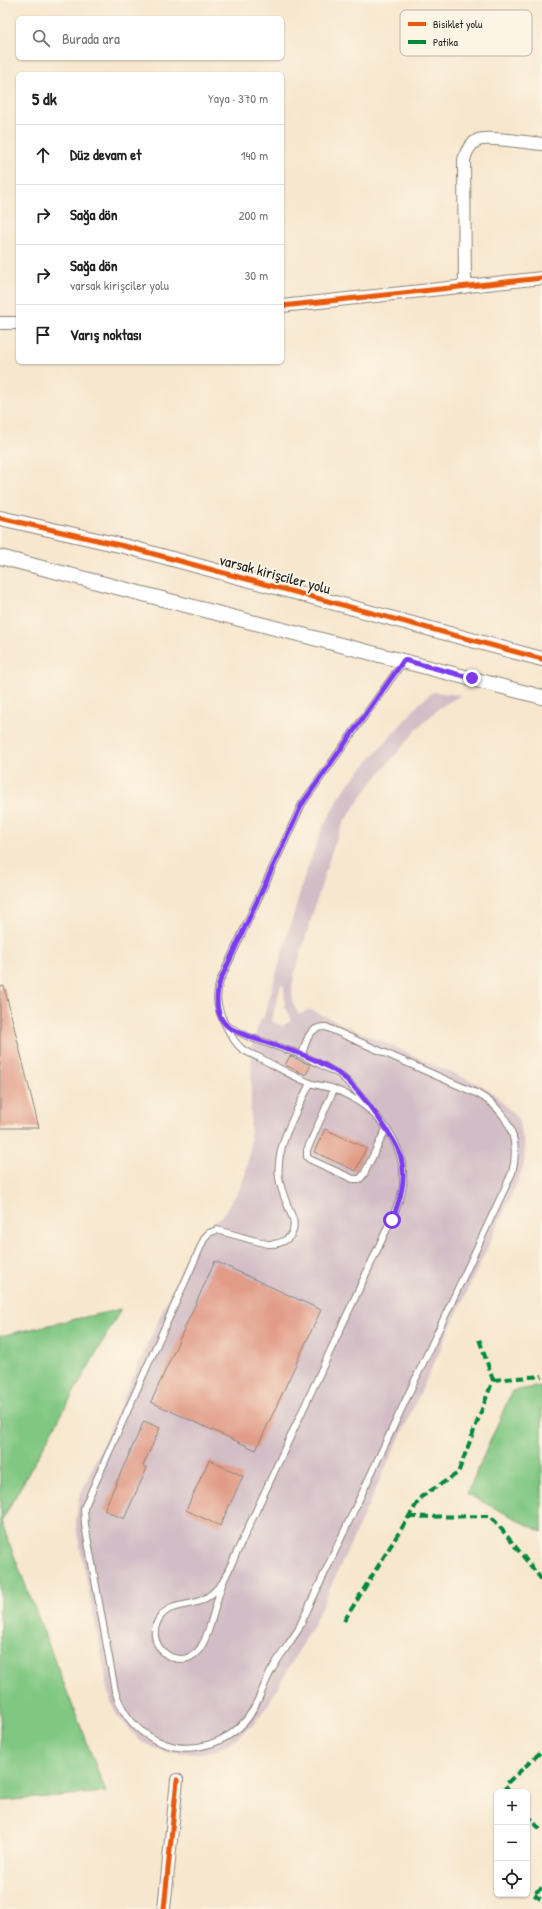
<!DOCTYPE html>
<html lang="tr">
<head>
<meta charset="utf-8">
<style>
  :root { --surface:#fff; --page:#f2f2f2; --text:#222; --muted:#767676; --line:#e0e0e0 }
  body { margin:0; font-family:"Patrick Hand",sans-serif; background:var(--page); color:var(--text) }
  .controls { position:absolute; right:12px; bottom:12px; display:grid; overflow:hidden; border-radius:6px; box-shadow:0 1px 3px #0004 }
  .controls button { width:36px; height:36px; display:grid; place-items:center; padding:0; border:0; border-bottom:1px solid var(--line); background:var(--surface); color:var(--text); font:20px sans-serif }
  .stop { position:absolute; width:12px; height:12px; margin:-9px; border:3px solid #7c3aed; border-radius:50%; background:#fff }
  .stop.end { background:#7c3aed; border-color:#fff; box-shadow:0 1px 4px #0008 }
  .list { margin:0; padding:0; list-style:none }
  h2 { display:flex; justify-content:space-between; align-items:center; height:52px; margin:0; padding:0 16px; font-size:17px }
  h2 small { font-size:13px; font-weight:400; color:var(--muted) }
  .list li { display:grid; grid-template-columns:26px 1fr auto; gap:12px; align-items:center; box-sizing:border-box; height:60px; padding:0 16px; border-top:1px solid var(--line) }
  .list b { display:block; font-size:15px; white-space:nowrap }
  .list p { margin:0; font-size:13px; white-space:nowrap; color:var(--muted) }
  .list em { font-size:13px; font-style:normal; color:var(--muted) }
  .icon { flex:none; width:22px; height:22px; fill:none; stroke:currentColor; stroke-width:2; stroke-linecap:round; stroke-linejoin:round }
  .map { position:relative; flex:none; width:542px; height:1909px; overflow:hidden }
  .search { position:absolute; background:var(--surface); box-shadow:0 1px 3px #0004; left:16px; top:16px; width:268px; height:44px; display:flex; align-items:center; gap:10px; box-sizing:border-box; padding:0 14px; border-radius:6px; color:var(--muted); font-size:15px }
  .panel { position:absolute; background:var(--surface); box-shadow:0 1px 3px #0004; left:16px; top:72px; width:268px; height:292px; border-radius:6px }
  .map>svg:first-child { display:block }
  .industrial { fill:#d2bdc6; fill-rule:evenodd }
  .green { fill:#80c782; stroke:#4e724f }
  .building { fill:#e19c88 }
  .lines { fill:none; stroke-linecap:round; stroke-linejoin:round }
  .service-casing { stroke:#8a8276; stroke-width:8 }
  .minor-casing { stroke:#8a8276; stroke-width:14 }
  .tertiary-casing { stroke:#8a8276; stroke-width:16 }
  .service { stroke:#fff; stroke-width:6 }
  .minor { stroke:#fff; stroke-width:12 }
  .tertiary { stroke:#fff; stroke-width:14 }
  .quiet { stroke:#00873e; stroke-width:4; stroke-dasharray:8 4; stroke-linecap:butt }
  .cycleway-casing { stroke:#fcf5e5; stroke-width:8 }
  .cycleway { stroke:#e8590c; stroke-width:5 }
  .route { stroke:#7c3aed; stroke-width:5 }
  .labels { text-anchor:middle; dominant-baseline:central; stroke-width:4; stroke-linejoin:round; paint-order:stroke }
  .street-label { font-size:15px; fill:#1c1c1c; stroke:#fcf5e5 }
  .key { fill:#fcf5e5; stroke:#b9b4a9; stroke-width:1 }
  .key-label { font-size:11px; fill:#1c1c1c }
</style>
</head>
<body>
<div class="map">
<svg width="542" height="1909" viewBox="0 0 542 1909">
  <rect width="100%" height="100%" fill="#fcf5e5"/>
  <filter id="ink" filterUnits="userSpaceOnUse"><feTurbulence type="fractalNoise" baseFrequency=".025" numOctaves="2"/><feDisplacementMap in="SourceGraphic" scale="8" xChannelSelector="R" yChannelSelector="G"/><feConvolveMatrix kernelMatrix="1 2 1 2 8 2 1 2 1" color-interpolation-filters="sRGB"/></filter>
  <filter id="wash" filterUnits="userSpaceOnUse"><feTurbulence type="fractalNoise" baseFrequency=".012" numOctaves="4" result="noise"/><feDisplacementMap in="SourceGraphic" scale="16" xChannelSelector="R" yChannelSelector="G"/><feGaussianBlur stdDeviation="0.9" result="paint"/><feColorMatrix in="noise" values="0 0 0 0 0 0 0 0 0 0 0 0 0 0 0 0 0 1.4 0 .05"/><feComposite in="paint" operator="in"/></filter>
  <g filter="url(#wash)">
    <rect width="100%" height="100%" fill="#f7e7cf"/>
    <!-- industrial -->
    <path class="industrial" d="M433 692 461 695 439 708 419 727 366 790 344 822 331 854 295 972 292 987 293 1003 299 1015 309 1009 482 1086 495 1095 518 1119 525 1147 524 1164 518 1181 314 1623 269 1703 256 1721 229 1744 213 1751 198 1753 166 1752 152 1747 139 1739 117 1715 111 1702 77 1532 76 1520 79 1498 194 1240 201 1230 212 1224 225 1212 240 1188 245 1175 250 1148 252 1044 261 1018 263 1019 305 875 320 833 339 798 350 782 420 703ZM281 985 284 986 285 1006 292 1020 282 1026 271 1021Z"/>
    <!-- green -->
    <path class="green" d="M121 1309 1 1522 106 1792 0 1801V1336Z
      M542 1386V1532L467 1494 512 1391Z"/>
    <g id="blocks">
      <!-- building -->
      <path class="building" d="M4 986 39 1128H0V987Z
        M290 1056 311 1065 306 1075 285 1065Z
        M325 1129 366 1148 356 1171 314 1152Z
        M215 1261 321 1310 256 1450 151 1402Z
        M144 1421 160 1428 143 1466 147 1468 124 1519 104 1510Z
        M209 1460 243 1476 220 1526 186 1510Z"/>
    </g>
  </g>
  <g filter="url(#ink)">
    <use href="#blocks" fill-opacity="0" stroke="#8a8276" stroke-width="1"/>
    <g class="lines">
      <defs>
        <path id="service" d="M227 1026 249 1037 302 1055 339 1074 352 1086 369 1107
          M302 1055C306 1041 309 1026 326 1027L478 1094C508 1111 521 1139 512 1173L298 1630C289 1644 278 1658 270 1673 262 1689 257 1706 247 1719 228 1743 193 1754 165 1744 139 1735 123 1716 115 1691L85 1525 84 1508 205 1237 209 1233 217 1230 267 1244C283 1245 297 1237 293 1219 288 1206 281 1192 279 1178 275 1145 297 1112 310 1083
          M334 1089 307 1150V1157L309 1159 353 1179H360L364 1174 386 1129
          M223 1582C216 1590 210 1597 200 1601 187 1606 170 1604 161 1616 140 1643 177 1674 198 1651 209 1639 216 1600 223 1582L391 1220C396 1209 402 1197 403 1185 407 1141 373 1104 334 1089 326 1086 318 1086 310 1083 294 1077 277 1067 262 1059 254 1055 246 1053 240 1047 233 1041 228 1030 224 1022 217 1007 215 997 220 981L302 804 403 662"/>
        <path id="minor" d="M465 287 464 160C466 151 470 144 478 140 488 136 529 143 542 144
          M282 306 542 278
          M0 323H18
          M164 1909 177 1780"/>
        <path id="tertiary" d="M0 518 128 547 542 659
          M0 557 542 697"/>
      </defs>
      <!-- service casing -->
      <use href="#service" class="service-casing"/>
      <!-- minor casing -->
      <use href="#minor" class="minor-casing"/>
      <!-- tertiary casing -->
      <use href="#tertiary" class="tertiary-casing"/>
      <!-- service -->
      <use href="#service" class="service"/>
      <!-- minor -->
      <use href="#minor" class="minor"/>
      <!-- tertiary -->
      <use href="#tertiary" class="tertiary"/>
      <!-- quiet -->
      <path class="quiet" d="M493 1380 542 1376
        M409 1517 491 1516 542 1580
        M344 1621 421 1497 458 1473 493 1380 479 1339
        M510 1792 505 1785 542 1751
        M527 1814 537 1826 542 1830
        M542 1888 533 1894 542 1900"/>
      <defs>
        <path id="cycleway" d="M282 306 542 278
          M0 518 128 547 542 659
          M164 1909 177 1780"/>
      </defs>
      <!-- cycleway casing -->
      <use href="#cycleway" class="cycleway-casing"/>
      <!-- cycleway -->
      <use href="#cycleway" class="cycleway"/>
    </g>
  </g>
  <g class="lines" filter="url(#ink)">
    <!-- route -->
    <path class="route" d="M392 1220C400 1200 407 1180 401 1158 397 1139 361 1093 346 1079 334 1069 316 1060 301 1054 285 1048 235 1035 225 1024 215 1012 216 995 220 981L302 804 404 660 472 678"/>
  </g>
  <g class="labels">
    <!-- street labels -->
    <g class="street-label">
      <text transform="translate(275 574) rotate(15)">varsak kirişciler yolu</text>
    </g>
  </g>
  <!-- legend -->
  <rect x="400" y="10" width="132" height="46" rx="6" class="key"/>
  <rect x="408" y="22" width="18" height="4" fill="#e8590c"/>
  <rect x="408" y="40" width="18" height="4" fill="#00873e"/>
  <g class="key-label">
    <text x="433" y="28">Bisiklet yolu</text>
    <text x="433" y="46">Patika</text>
  </g>
</svg>
<div class="controls">
<button>+</button>
<button>−</button>
<button><svg class="icon" aria-label="locate" viewBox="0 0 24 24"><circle cx="12" cy="12" r="6"/><path d="M12 2v4M12 18v4M2 12h4M18 12h4"/></svg></button>
</div>
<div class="stop" style="left:392px;top:1220px"></div>
<div class="stop end" style="left:472px;top:678px"></div>
<div class="search"><svg class="icon" aria-label="search" viewBox="0 0 24 24"><circle cx="10" cy="10" r="6"/><path d="M15 15l6 6"/></svg>Burada ara</div>
<section class="panel">
<h2>5 dk<small>Yaya · 370 m</small></h2>
<ul class="list">
<li><svg class="icon" aria-label="ahead" viewBox="0 0 24 24"><path d="M12 20V5M6 11l6-6 6 6"/></svg><div><b>Düz devam et</b></div><em>140 m</em></li>
<li><svg class="icon" aria-label="right" viewBox="0 0 24 24"><path d="M7 20v-9h11M14 6l5 5-5 5"/></svg><div><b>Sağa dön</b></div><em>200 m</em></li>
<li><svg class="icon" aria-label="right" viewBox="0 0 24 24"><path d="M7 20v-9h11M14 6l5 5-5 5"/></svg><div><b>Sağa dön</b><p>varsak kirişciler yolu</p></div><em>30 m</em></li>
<li><svg class="icon" aria-label="arrive" viewBox="0 0 24 24"><path d="M6 21V4h12l-3 4 3 4H6"/></svg><div><b>Varış noktası</b></div></li>
</ul>
</section>
</div>
</body>
</html>
